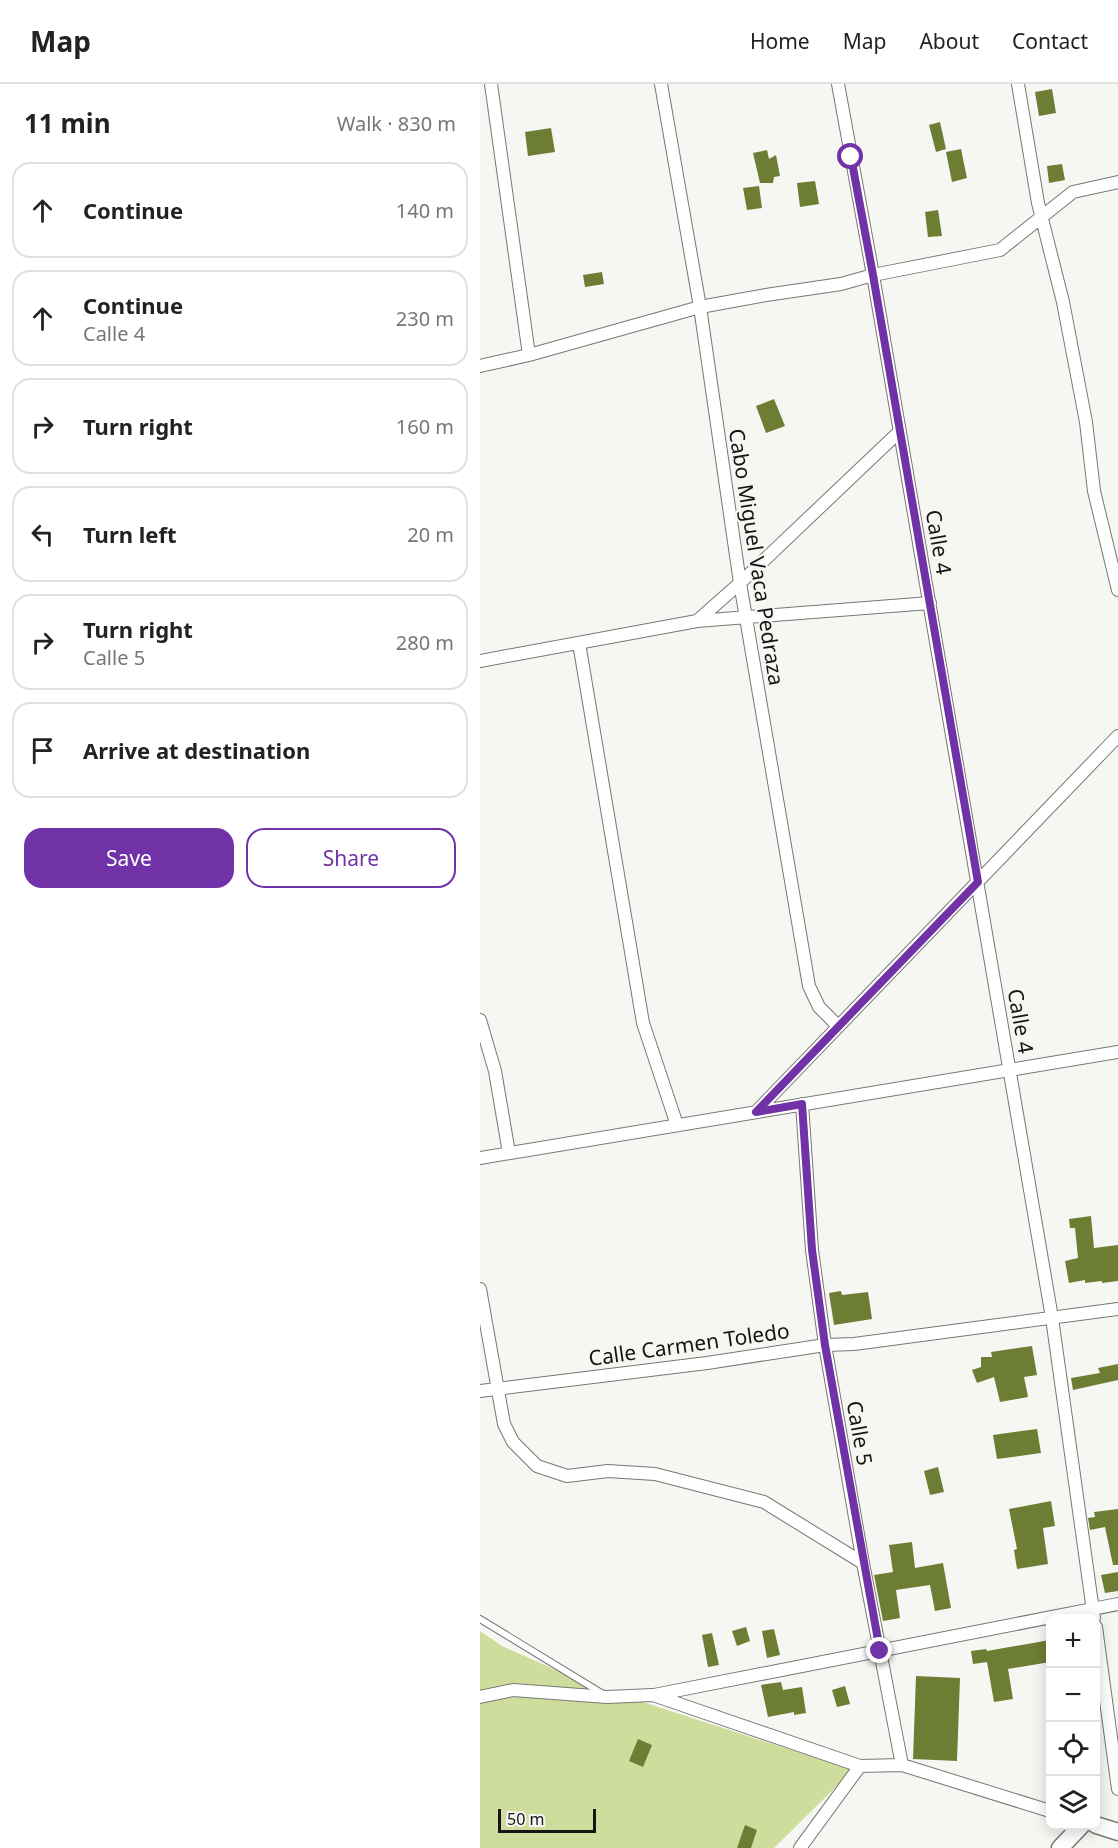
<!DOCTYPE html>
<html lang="en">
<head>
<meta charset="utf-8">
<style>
  :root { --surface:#fff; --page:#f2f2f2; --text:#222; --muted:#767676; --line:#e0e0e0; --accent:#7232a7 }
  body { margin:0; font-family:"Noto Sans",sans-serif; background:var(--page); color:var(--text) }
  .controls { position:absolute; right:18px; bottom:18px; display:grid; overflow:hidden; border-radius:12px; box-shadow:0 3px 15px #0003 }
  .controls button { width:54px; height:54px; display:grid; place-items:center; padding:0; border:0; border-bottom:2px solid var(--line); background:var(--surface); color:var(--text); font:30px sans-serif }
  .scale { position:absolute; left:18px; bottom:15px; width:98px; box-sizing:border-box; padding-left:6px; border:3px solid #151514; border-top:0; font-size:16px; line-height:21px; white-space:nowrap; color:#151514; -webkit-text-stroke:4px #f6f7f3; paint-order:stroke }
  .stop { position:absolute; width:18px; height:18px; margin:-14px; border:4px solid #7232a7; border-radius:50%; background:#fff }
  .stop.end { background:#7232a7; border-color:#fff; box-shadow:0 2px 6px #0008 }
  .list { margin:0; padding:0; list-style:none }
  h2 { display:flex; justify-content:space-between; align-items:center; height:78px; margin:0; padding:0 24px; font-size:26px }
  h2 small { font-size:20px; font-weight:400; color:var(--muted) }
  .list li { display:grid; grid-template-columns:39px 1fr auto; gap:18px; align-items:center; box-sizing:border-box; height:96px; margin:0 12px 12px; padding:0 12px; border:2px solid var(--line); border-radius:18px }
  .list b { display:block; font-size:22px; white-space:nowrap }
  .list p { margin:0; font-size:20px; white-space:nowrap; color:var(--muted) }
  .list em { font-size:20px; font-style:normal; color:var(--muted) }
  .actions { display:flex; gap:12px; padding:18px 24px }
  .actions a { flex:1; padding:14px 0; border:2px solid var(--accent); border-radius:18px; text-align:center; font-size:21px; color:var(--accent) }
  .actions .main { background:var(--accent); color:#fff }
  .icon { flex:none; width:33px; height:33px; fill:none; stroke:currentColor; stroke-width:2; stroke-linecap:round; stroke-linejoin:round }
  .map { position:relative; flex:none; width:638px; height:1764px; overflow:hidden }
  header { display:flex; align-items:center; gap:36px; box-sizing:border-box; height:84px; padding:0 30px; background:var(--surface); border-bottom:2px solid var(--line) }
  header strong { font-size:28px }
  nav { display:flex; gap:33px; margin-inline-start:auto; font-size:21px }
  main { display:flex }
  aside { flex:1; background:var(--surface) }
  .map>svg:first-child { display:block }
  .green { fill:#cedd9b }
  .building { fill:#6e7d34 }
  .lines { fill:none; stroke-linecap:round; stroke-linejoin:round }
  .lane-casing { stroke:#777875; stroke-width:8 }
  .street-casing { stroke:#777875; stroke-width:14 }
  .secondary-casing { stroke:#777875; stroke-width:19 }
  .lane { stroke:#fff; stroke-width:6 }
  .street { stroke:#fff; stroke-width:12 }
  .secondary { stroke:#fff; stroke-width:16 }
  .route { stroke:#7232a7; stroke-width:8 }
  .labels { text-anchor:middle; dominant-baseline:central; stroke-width:4.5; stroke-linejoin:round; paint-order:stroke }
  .street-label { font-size:21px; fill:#151514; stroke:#f6f7f3 }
</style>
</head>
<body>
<header>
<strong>Map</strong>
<nav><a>Home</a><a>Map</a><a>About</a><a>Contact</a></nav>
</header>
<main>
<aside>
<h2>11 min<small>Walk · 830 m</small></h2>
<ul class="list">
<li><svg class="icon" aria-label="ahead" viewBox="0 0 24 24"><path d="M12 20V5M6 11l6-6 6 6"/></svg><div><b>Continue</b></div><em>140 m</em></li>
<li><svg class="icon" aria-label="ahead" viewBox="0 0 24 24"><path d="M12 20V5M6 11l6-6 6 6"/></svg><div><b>Continue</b><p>Calle 4</p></div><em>230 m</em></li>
<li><svg class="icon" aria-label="right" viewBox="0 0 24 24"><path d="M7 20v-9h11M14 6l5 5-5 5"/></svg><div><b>Turn right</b></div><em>160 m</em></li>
<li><svg class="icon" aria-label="left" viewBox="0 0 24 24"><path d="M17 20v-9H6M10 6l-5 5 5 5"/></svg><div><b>Turn left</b></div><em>20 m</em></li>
<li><svg class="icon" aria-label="right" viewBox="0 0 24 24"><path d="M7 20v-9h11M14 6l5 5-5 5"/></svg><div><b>Turn right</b><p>Calle 5</p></div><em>280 m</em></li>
<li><svg class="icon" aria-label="arrive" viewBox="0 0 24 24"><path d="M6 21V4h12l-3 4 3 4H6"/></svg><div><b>Arrive at destination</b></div></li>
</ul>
<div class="actions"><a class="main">Save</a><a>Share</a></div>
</aside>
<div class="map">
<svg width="638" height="1764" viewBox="0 0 638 1764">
  <rect width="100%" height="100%" fill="#f6f7f3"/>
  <!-- green -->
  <path class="green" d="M0 1547 22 1562 110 1601 373 1686 294 1764H0Z"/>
  <!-- building -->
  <path class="building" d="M572 5 576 29 559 32 555 8Z
    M460 38 466 65 456 68 449 41Z
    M71 44 75 68 48 72 45 48Z
    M481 65 487 94 472 98 466 68Z
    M287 66 289 75 296 71 300 92 294 93 293 99H280L273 69Z
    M582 80 585 96 569 99 567 82Z
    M335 97 339 120 320 123 317 99Z
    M279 102 282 124 267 126 263 104Z
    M458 126 462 152 448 153 445 128Z
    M122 188 124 200 105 203 103 191Z
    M294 315 305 342 286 349 276 322Z
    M611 1132 614 1164 638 1161V1197L622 1199V1197L605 1199V1196L589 1199 585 1177 598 1174 595 1144H590L589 1135Z
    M361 1207 362 1211 388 1208 392 1235 354 1241 349 1209Z
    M552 1262 557 1291 544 1293 548 1313 520 1318 514 1293 497 1299 492 1286 501 1283V1273H512L511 1268Z
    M638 1280V1296L593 1306 591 1294 620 1289 618 1284Z
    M557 1345 561 1369 517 1375 513 1351Z
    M458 1383 464 1408 450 1411 444 1387Z
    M571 1417 575 1442 563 1444 568 1480 537 1485 534 1466 537 1465 529 1425Z
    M638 1425V1481H633L625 1443 610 1446 608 1434 615 1433 614 1428Z
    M432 1458 435 1484 463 1479 471 1524 455 1527 450 1501 416 1506 420 1534 403 1537 394 1491 413 1488 409 1461Z
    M638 1488V1507L625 1509 621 1491Z
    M266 1543 270 1557 257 1562 252 1547Z
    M294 1545 300 1571 287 1574 282 1547Z
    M232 1549 239 1581 228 1583 222 1551Z
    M570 1556V1578L528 1585 533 1615 514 1618 507 1578 493 1580 491 1567 506 1565 507 1567Z
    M436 1592 480 1594 477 1677 433 1675Z
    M301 1598 303 1606 322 1603 326 1629 314 1631V1628L288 1633 281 1601Z
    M365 1602 370 1620 357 1623 352 1606Z
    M158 1655 172 1661 163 1683 149 1677Z
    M265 1741 277 1746 271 1764H257Z"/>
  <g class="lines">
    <defs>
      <path id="lane" d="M0 1535 123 1610"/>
      <path id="street" d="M11 0 49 271
        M181 0 220 223 260 499 329 902 339 923 358 942
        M358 0 393 191 572 1234 614 1534
        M538 0 558 119 583 218 606 338 614 407 638 506
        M0 282 49 271 220 223 286 211 361 200 393 191 520 166 593 108 638 98
        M217 537 260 499 420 347
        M99 559 163 939 197 1041
        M0 577 217 537 450 519
        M0 936 15 987 29 1069
        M322 1020 332 1166 345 1261 383 1479 422 1681
        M276 1028 638 652
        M0 1074 638 968
        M0 1205 24 1340 33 1358 57 1382 87 1392 128 1387 175 1390 284 1418 383 1479
        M0 1307 227 1279 345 1261 374 1260 638 1225
        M616 1543 638 1705
        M174 1611 638 1520
        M0 1613 33 1606 127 1613 173 1611 380 1682 422 1681 570 1727
        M320 1764 380 1682"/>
      <path id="secondary" d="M616 1741 638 1748
        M580 1764 601 1742"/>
    </defs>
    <!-- lane casing -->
    <use href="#lane" class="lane-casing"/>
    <!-- street casing -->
    <use href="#street" class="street-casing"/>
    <!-- secondary casing -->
    <use href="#secondary" class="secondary-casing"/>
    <!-- lane -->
    <use href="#lane" class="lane"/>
    <!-- street -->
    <use href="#street" class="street"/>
    <!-- secondary -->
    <use href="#secondary" class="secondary"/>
  </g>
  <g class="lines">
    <!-- route -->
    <path class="route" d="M371 73 393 191 498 798 276 1028 322 1020 332 1166 345 1261 400 1567"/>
  </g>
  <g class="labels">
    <!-- street labels -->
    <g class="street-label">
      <text transform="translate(459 458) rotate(80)">Calle 4</text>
      <text transform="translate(277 473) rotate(81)">Cabo Miguel Vaca Pedraza</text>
      <text transform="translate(541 937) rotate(80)">Calle 4</text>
      <text transform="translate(209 1260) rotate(-8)">Calle Carmen Toledo</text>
      <text transform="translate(380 1349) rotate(80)">Calle 5</text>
    </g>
  </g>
</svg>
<div class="controls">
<button>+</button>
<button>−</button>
<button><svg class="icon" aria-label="locate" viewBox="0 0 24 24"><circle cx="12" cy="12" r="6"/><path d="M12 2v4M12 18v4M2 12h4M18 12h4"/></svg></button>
<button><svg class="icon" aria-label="layers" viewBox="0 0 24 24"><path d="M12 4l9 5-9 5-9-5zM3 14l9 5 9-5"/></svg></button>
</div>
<div class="scale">50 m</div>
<div class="stop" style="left:371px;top:73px"></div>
<div class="stop end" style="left:400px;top:1567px"></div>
</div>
</main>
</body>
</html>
